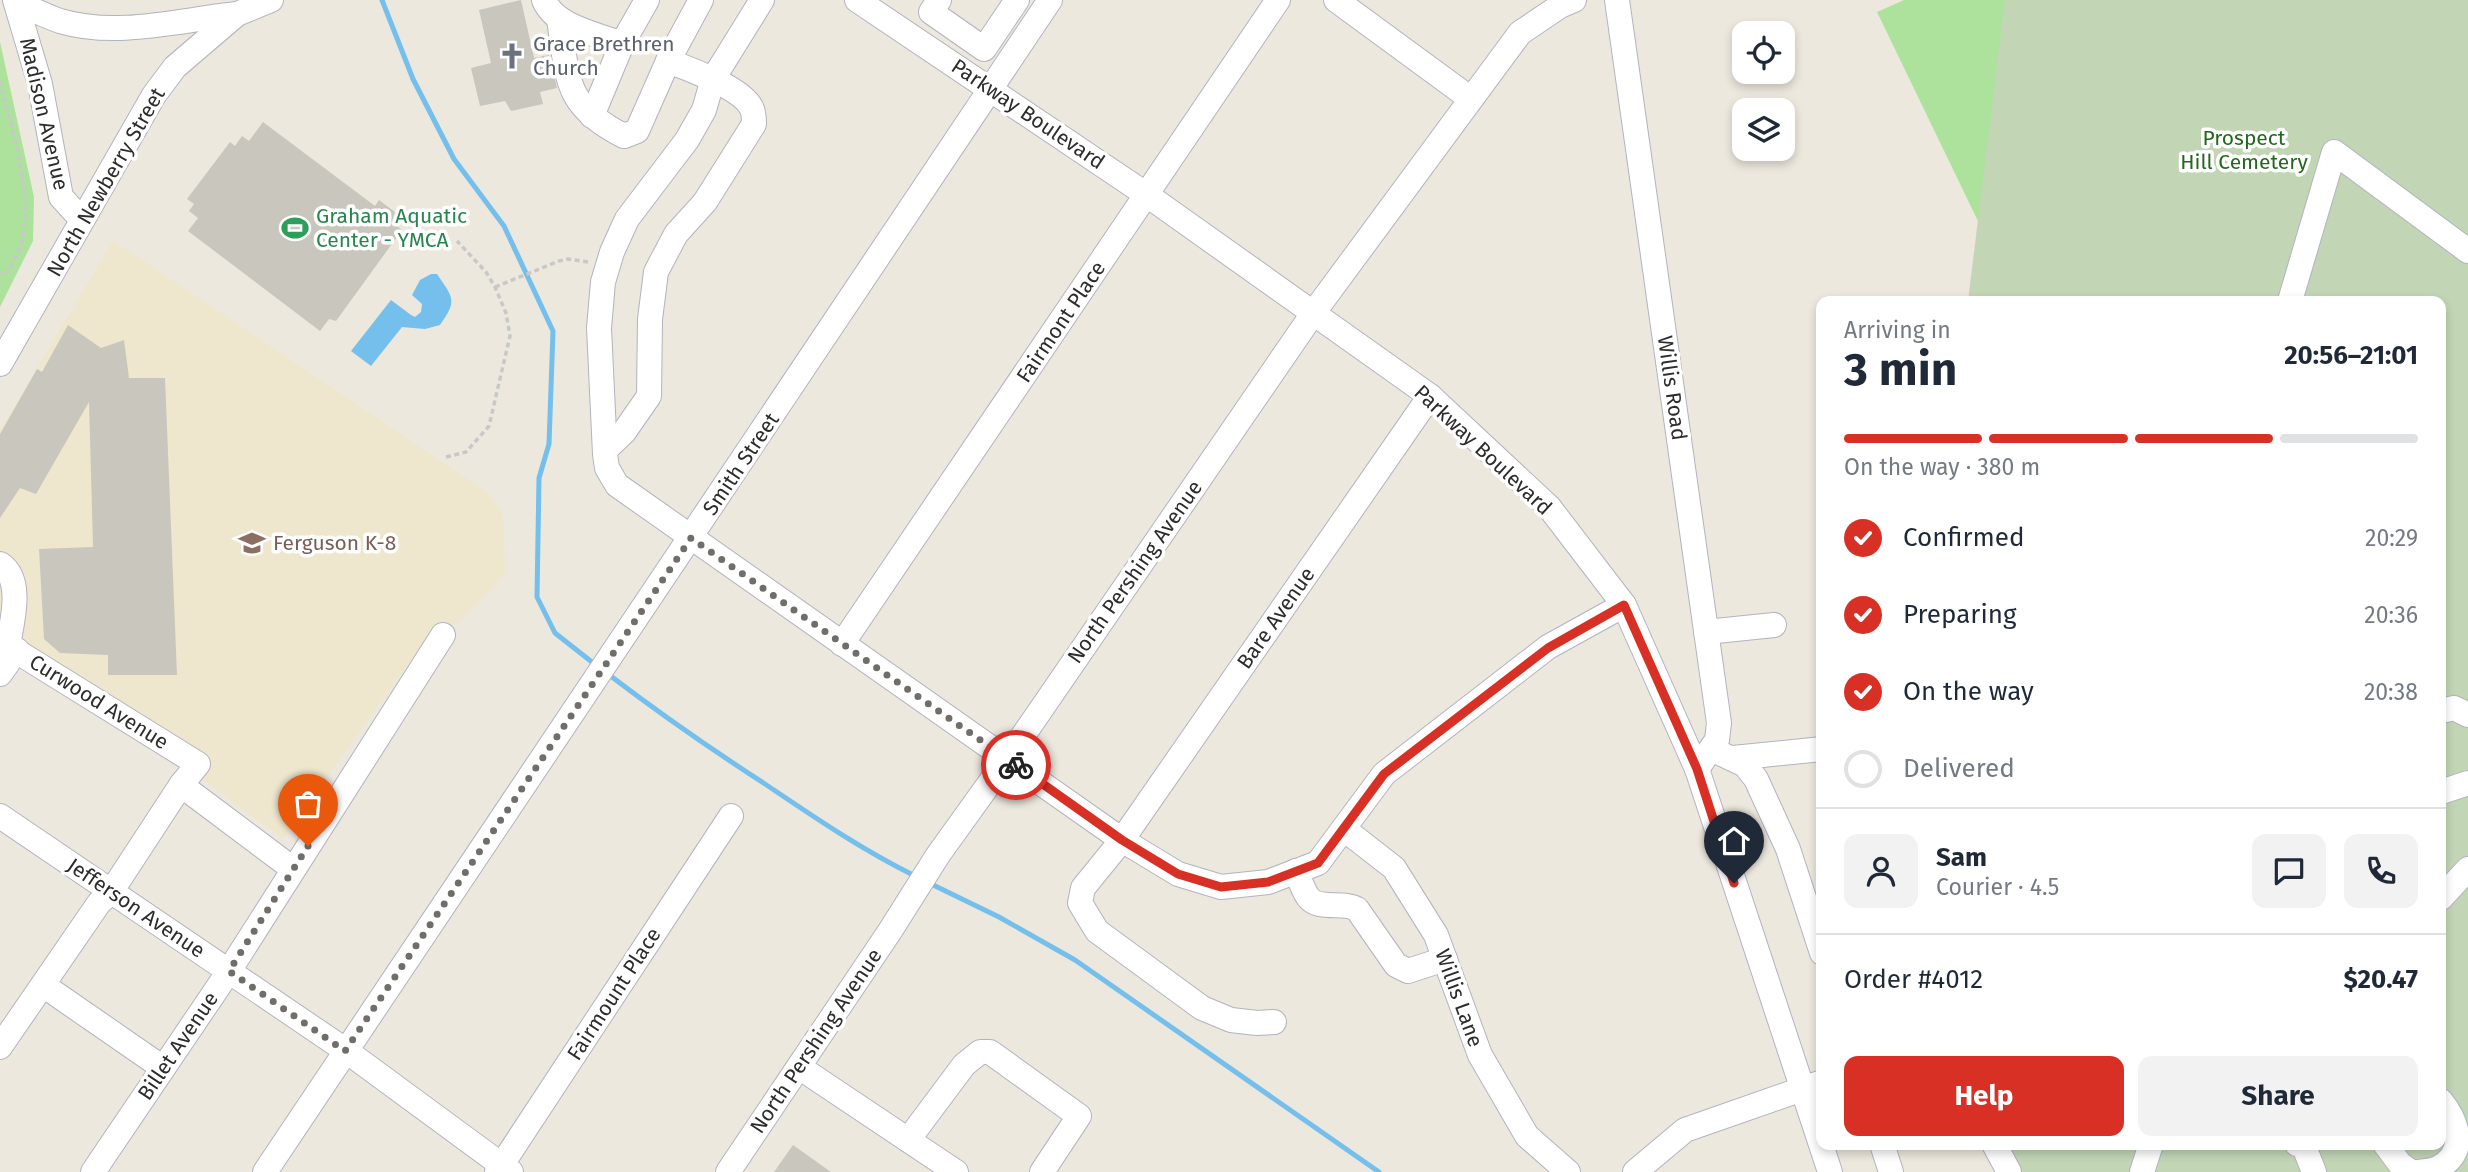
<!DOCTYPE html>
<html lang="en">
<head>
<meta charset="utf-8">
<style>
	:root { --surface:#fff; --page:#f2f2f3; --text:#1f2937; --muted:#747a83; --line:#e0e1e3; --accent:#d93025 }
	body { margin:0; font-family:"Fira Sans",sans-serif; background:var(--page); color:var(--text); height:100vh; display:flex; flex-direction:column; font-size:26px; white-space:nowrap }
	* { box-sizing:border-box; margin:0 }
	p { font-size:23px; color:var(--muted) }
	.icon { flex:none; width:38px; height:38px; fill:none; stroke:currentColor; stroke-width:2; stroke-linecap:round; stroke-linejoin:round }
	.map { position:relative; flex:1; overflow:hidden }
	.side { position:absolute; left:1816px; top:296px; width:630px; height:854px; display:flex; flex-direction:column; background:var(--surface); border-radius:14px; box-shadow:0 4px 10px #0003 }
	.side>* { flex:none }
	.buttons { position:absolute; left:1732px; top:21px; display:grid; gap:14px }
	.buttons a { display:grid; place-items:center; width:63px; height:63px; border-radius:14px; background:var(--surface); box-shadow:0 4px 10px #0003; font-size:35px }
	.pin { position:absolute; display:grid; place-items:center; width:60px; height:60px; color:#fff; margin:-72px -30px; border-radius:50% 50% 50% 0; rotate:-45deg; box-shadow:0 0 7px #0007 }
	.pin .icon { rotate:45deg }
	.courier { position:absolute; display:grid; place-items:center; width:70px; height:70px; margin:-35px; border:5px solid #d93025; border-radius:50%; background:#fff; color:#222; box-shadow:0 2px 9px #0007 }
	.headline em { font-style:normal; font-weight:700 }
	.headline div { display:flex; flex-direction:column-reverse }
	.headline { display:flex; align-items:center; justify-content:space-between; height:119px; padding:0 28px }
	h1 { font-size:46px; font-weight:700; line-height:52px }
	.bar { display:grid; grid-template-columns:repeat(4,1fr); gap:10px 7px; align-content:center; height:84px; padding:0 28px }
	.bar i { height:9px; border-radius:5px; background:var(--line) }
	.bar .on { background:var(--accent) }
	.bar p { grid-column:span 4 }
	.line { display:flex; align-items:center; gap:18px; padding:0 28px; border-top:2px solid var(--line) }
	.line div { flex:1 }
	.round { display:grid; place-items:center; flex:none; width:74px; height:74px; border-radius:14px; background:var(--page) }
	ol { padding:0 28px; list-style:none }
	li { display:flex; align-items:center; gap:21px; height:77px }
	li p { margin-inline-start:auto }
	li .icon { padding:7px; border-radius:50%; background:var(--accent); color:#fff; stroke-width:4 }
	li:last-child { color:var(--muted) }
	li i { width:38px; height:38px; border:4px solid var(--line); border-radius:50% }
	.cta { display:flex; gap:14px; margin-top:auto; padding:14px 28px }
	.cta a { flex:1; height:80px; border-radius:14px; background:var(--accent); color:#fff; font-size:28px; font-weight:700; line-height:80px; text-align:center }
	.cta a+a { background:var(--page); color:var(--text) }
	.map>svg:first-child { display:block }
	.education { fill:#eee7ce }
	.green { fill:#ace29c }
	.cemetery { fill:#c2d6b6 }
	.water { fill:#74bfec }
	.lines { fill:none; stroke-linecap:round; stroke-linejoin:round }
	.stream { stroke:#74bfec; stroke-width:5 }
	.building { fill:#c9c6bd }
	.minor-casing { stroke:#b2b3bf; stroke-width:26 }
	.path { stroke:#c8c8c8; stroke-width:3.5; stroke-dasharray:5 3.5; stroke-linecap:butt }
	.minor { stroke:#fff; stroke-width:24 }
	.done { stroke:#706e6a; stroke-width:7; stroke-dasharray:0 12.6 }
	.route { stroke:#d93025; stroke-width:9 }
	.labels { text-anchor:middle; stroke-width:7; stroke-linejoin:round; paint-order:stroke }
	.worship-label { font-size:21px; fill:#5b616d; stroke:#fff; text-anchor:start }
	.street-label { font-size:21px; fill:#2c2c2c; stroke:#fff }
	.park-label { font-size:21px; fill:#23681c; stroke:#fff }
	.leisure-label { font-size:21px; fill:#27864d; stroke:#fff; text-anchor:start }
	.education-label { font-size:21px; fill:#785e54; stroke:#fff; text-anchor:start }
</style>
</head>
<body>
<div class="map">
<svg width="2468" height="1172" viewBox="0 0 2468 1172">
	<rect width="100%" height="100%" fill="#ede8de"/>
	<!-- education -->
	<polygon class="education" points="113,240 487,492 503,513 506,573 458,624 433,629 283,839 0,631 0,430"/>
	<!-- green -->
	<g class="green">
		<polygon points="1904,0 2291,0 2005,277 1877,12"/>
		<polygon points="0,42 34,197 33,241 0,307"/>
	</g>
	<!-- cemetery -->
	<polygon class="cemetery" points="2005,0 2468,0 2468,1172 1999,1172 1988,1145 2441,1144 2441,301 1968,301"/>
	<!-- water -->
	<path class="water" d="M 431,274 L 437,274 C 453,298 458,300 440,325 L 425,329 L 402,327 L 371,366 L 351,351 L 391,300 L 411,315 L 415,317 L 421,312 L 422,304 L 412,295 L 420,280 Z"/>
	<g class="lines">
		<!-- stream -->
		<g class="stream">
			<polyline points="382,0 413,79 454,159 504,226 553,331 549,444 539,478 537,597 555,633 597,666"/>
			<path d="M 608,674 C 659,713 711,749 765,784 C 814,817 862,850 915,876"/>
			<polyline points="927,882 999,917 1075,960 1379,1172"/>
		</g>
	</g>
	<!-- building -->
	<g class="building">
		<polygon points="521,0 534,58 549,55 557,88 540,92 543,104 511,111 505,101 480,106 471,68 491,63 479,10"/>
		<polygon points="263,122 375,206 379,200 403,218 397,226 402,230 336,321 329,319 320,331 188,231 198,218 189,211 194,204 187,199 230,142 235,146 242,136 249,141"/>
		<polygon points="68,325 101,348 124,340 129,378 165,378 177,675 108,675 108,655 60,653 44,639 39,549 93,547 89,402 36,494 20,488 0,518 0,434 37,369 42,372"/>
		<polygon points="793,1145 831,1172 774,1172"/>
	</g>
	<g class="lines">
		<!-- minor casing -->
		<g class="minor-casing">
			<g id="minor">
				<polyline points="15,0 40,84 61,197 82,220"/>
				<path d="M 544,0 C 555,27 597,34 622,44 L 647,0"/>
				<polyline points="762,0 713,79 704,110 687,140 627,219 612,252 603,282 599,328 605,454 607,468 617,485 1122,840 1178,874 1221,887 1268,882 1318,863 1384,774 1548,647 1624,605"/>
				<polyline points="857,0 1147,195 1430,396 1549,507 1624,605 1697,769 1830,1172"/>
				<polyline points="939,0 931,12 984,49 1017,0"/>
				<polyline points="1336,0 1471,99"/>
				<polyline points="1617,0 1719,723 1717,740 1697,769"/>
				<path d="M 16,2 C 30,8 45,16 60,21 C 117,38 179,20 237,14"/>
				<path d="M 559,19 C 568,79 564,106 624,136 L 637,131 L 668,61"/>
				<polyline points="592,116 622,44"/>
				<polyline points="2290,301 2334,152 2468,251"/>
				<polyline points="0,364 154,95 175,67 237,14 271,0"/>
				<path d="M 605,450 L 624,432 L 649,396 L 650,319 L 656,272 L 676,234 L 705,202 L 754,124 C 754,119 754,112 751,107 C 740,87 689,69 668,61 L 701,0"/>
				<path d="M 0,564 C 24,579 12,622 8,645"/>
				<polyline points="1706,632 1774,625"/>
				<polyline points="0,641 198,764 181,785 111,892 99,903 0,1047"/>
				<polyline points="842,644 1278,0"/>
				<polyline points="0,674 17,650"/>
				<polyline points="2441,711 2454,708 2468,715"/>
				<polyline points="1711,749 1745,765 1756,779 1788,849 1822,953"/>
				<polyline points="1733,758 1822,749"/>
				<polyline points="181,785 293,869"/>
				<polyline points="2441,792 2468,783"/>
				<polyline points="0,816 345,1050 511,1172"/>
				<polyline points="1344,829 1394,868 1436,935 1480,1055 1527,1136 1568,1172"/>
				<path d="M 1296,871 C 1300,880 1303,890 1308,897 C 1318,911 1343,901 1357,909 L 1396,965 L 1408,971 L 1445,959"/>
				<polyline points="2441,898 2468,869"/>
				<polyline points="43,985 163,1068"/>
				<polyline points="1274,1022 1257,1023 1231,1020 1202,1008 1097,931 1080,903 1083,888 1122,840 1430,396"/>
				<polyline points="799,1067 956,1172"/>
				<polyline points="908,1140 964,1065 980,1052 990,1052 1079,1116 1042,1172"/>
				<polyline points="1882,1144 1891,1172"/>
				<polyline points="1994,1144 2009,1172"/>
				<polyline points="2297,1144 2303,1144 2314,1172"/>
				<polyline points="2385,1144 2400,1164 2411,1172"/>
				<polyline points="93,1172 229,971 443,635"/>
				<polyline points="265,1172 1050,0"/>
				<polyline points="497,1172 731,816"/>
				<polyline points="728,1172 890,931 938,855 1007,759 1314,312 1520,33 1560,6 1574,0"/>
				<polyline points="1635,1172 1685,1130 1822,1082"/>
				<polyline points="2142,1172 2151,1144"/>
				<path d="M 2416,1172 C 2423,1171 2432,1171 2438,1168 C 2468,1153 2458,1122 2441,1101"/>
			</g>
		</g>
		<!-- path -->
		<g class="path">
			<path d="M 0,81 C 12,130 31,186 23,237 C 21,249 13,261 8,272 L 0,273"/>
			<polyline points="495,287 559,261 568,259 588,262"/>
			<polyline points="446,457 466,452 489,426 510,336 506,313 495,287 486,272 457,241"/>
		</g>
		<!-- minor -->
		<use href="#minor" class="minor"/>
	</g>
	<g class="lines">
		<!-- done -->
		<polyline class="done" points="308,846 229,971 345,1051 691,538 1016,765"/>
		<!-- route -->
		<polyline class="route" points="1016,765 1122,840 1178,874 1221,887 1268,882 1318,863 1384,774 1548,648 1624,605 1697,769 1734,883"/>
	</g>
	<!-- icons -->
	<defs>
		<g id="church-bare" transform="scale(2.1)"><path d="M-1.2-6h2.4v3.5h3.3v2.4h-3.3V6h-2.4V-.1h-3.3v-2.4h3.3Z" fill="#6b7280" stroke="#fff" stroke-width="2.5" paint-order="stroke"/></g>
		<g id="stadium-bare" transform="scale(2.1)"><path d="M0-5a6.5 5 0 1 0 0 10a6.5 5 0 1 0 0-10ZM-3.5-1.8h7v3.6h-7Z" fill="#2e9e5b" stroke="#fff" stroke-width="2.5" paint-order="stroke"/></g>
		<g id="school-bare" transform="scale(2.1)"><path d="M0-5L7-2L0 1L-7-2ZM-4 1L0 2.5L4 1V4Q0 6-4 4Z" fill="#8d6e63" stroke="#fff" stroke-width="2.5" paint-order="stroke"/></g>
	</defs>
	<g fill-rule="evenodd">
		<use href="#church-bare" x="512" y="56"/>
		<use href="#stadium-bare" x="295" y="228"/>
		<use href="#school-bare" x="252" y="543"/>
	</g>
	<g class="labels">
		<!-- worship labels -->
		<g class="worship-label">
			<text x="533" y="51">Grace Brethren<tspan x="533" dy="24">Church</tspan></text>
		</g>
		<!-- street labels -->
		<g class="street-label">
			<text transform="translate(44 114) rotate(77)" y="7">Madison Avenue</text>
			<text transform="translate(1028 114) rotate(34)" y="7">Parkway Boulevard</text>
			<text transform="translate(106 182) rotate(-60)" y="7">North Newberry Street</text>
			<text transform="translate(1061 322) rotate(-56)" y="7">Fairmont Place</text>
			<text transform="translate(1672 388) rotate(82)" y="7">Willis Road</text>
			<text transform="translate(1483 450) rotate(43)" y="7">Parkway Boulevard</text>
			<text transform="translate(741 464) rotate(-56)" y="7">Smith Street</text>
			<text transform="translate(1135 572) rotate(-55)" y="7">North Pershing Avenue</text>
			<text transform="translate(1276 618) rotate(-55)" y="7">Bare Avenue</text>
			<text transform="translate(99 702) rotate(32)" y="7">Curwood Avenue</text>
			<text transform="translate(136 908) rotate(34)" y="7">Jefferson Avenue</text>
			<text transform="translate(614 994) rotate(-57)" y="7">Fairmount Place</text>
			<text transform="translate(1459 998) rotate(70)" y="7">Willis Lane</text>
			<text transform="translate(816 1041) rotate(-56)" y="7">North Pershing Avenue</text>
			<text transform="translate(178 1046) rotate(-56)" y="7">Billet Avenue</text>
		</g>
		<!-- park labels -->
		<g class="park-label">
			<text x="2244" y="145">Prospect<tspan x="2244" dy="24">Hill Cemetery</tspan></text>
		</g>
		<!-- leisure labels -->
		<g class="leisure-label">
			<text x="316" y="223">Graham Aquatic<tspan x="316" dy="24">Center - YMCA</tspan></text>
		</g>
		<!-- education labels -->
		<g class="education-label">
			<text x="273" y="550">Ferguson K-8</text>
		</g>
	</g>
</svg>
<div class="buttons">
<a><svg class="icon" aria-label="locate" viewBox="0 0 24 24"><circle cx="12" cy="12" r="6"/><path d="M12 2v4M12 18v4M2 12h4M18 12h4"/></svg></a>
<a><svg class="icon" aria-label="layers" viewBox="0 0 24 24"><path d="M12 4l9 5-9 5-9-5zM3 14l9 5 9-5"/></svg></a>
</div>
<div class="pin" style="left:308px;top:846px;background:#ea580c"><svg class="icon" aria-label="bag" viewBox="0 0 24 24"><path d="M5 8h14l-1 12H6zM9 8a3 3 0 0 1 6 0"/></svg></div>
<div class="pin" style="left:1734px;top:883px;background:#1f2937"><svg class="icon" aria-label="home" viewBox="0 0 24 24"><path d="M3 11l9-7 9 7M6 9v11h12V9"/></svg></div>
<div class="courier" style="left:1016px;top:765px"><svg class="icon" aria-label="bike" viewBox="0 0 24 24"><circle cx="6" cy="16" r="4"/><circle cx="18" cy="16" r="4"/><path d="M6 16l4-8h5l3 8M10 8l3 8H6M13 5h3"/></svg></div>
<section class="side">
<div class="headline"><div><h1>3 min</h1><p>Arriving in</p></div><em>20:56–21:01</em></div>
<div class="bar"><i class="on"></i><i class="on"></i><i class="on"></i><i></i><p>On the way · 380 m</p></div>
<ol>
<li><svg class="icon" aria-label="check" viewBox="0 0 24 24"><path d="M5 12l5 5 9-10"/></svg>Confirmed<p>20:29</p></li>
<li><svg class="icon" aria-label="check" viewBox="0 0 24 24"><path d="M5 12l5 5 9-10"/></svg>Preparing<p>20:36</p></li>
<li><svg class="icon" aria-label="check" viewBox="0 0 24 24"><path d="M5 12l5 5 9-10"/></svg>On the way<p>20:38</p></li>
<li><i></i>Delivered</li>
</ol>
<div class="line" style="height:126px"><a class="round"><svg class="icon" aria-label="person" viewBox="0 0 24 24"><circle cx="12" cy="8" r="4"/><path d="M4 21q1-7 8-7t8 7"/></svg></a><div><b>Sam</b><p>Courier · 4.5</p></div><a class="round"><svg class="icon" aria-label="chat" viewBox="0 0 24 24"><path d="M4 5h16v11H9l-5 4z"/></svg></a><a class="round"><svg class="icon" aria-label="phone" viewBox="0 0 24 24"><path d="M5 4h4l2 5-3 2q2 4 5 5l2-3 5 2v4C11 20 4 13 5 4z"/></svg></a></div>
<div class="line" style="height:91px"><div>Order #4012</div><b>$20.47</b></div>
<div class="cta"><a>Help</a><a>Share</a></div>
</section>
</div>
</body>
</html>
